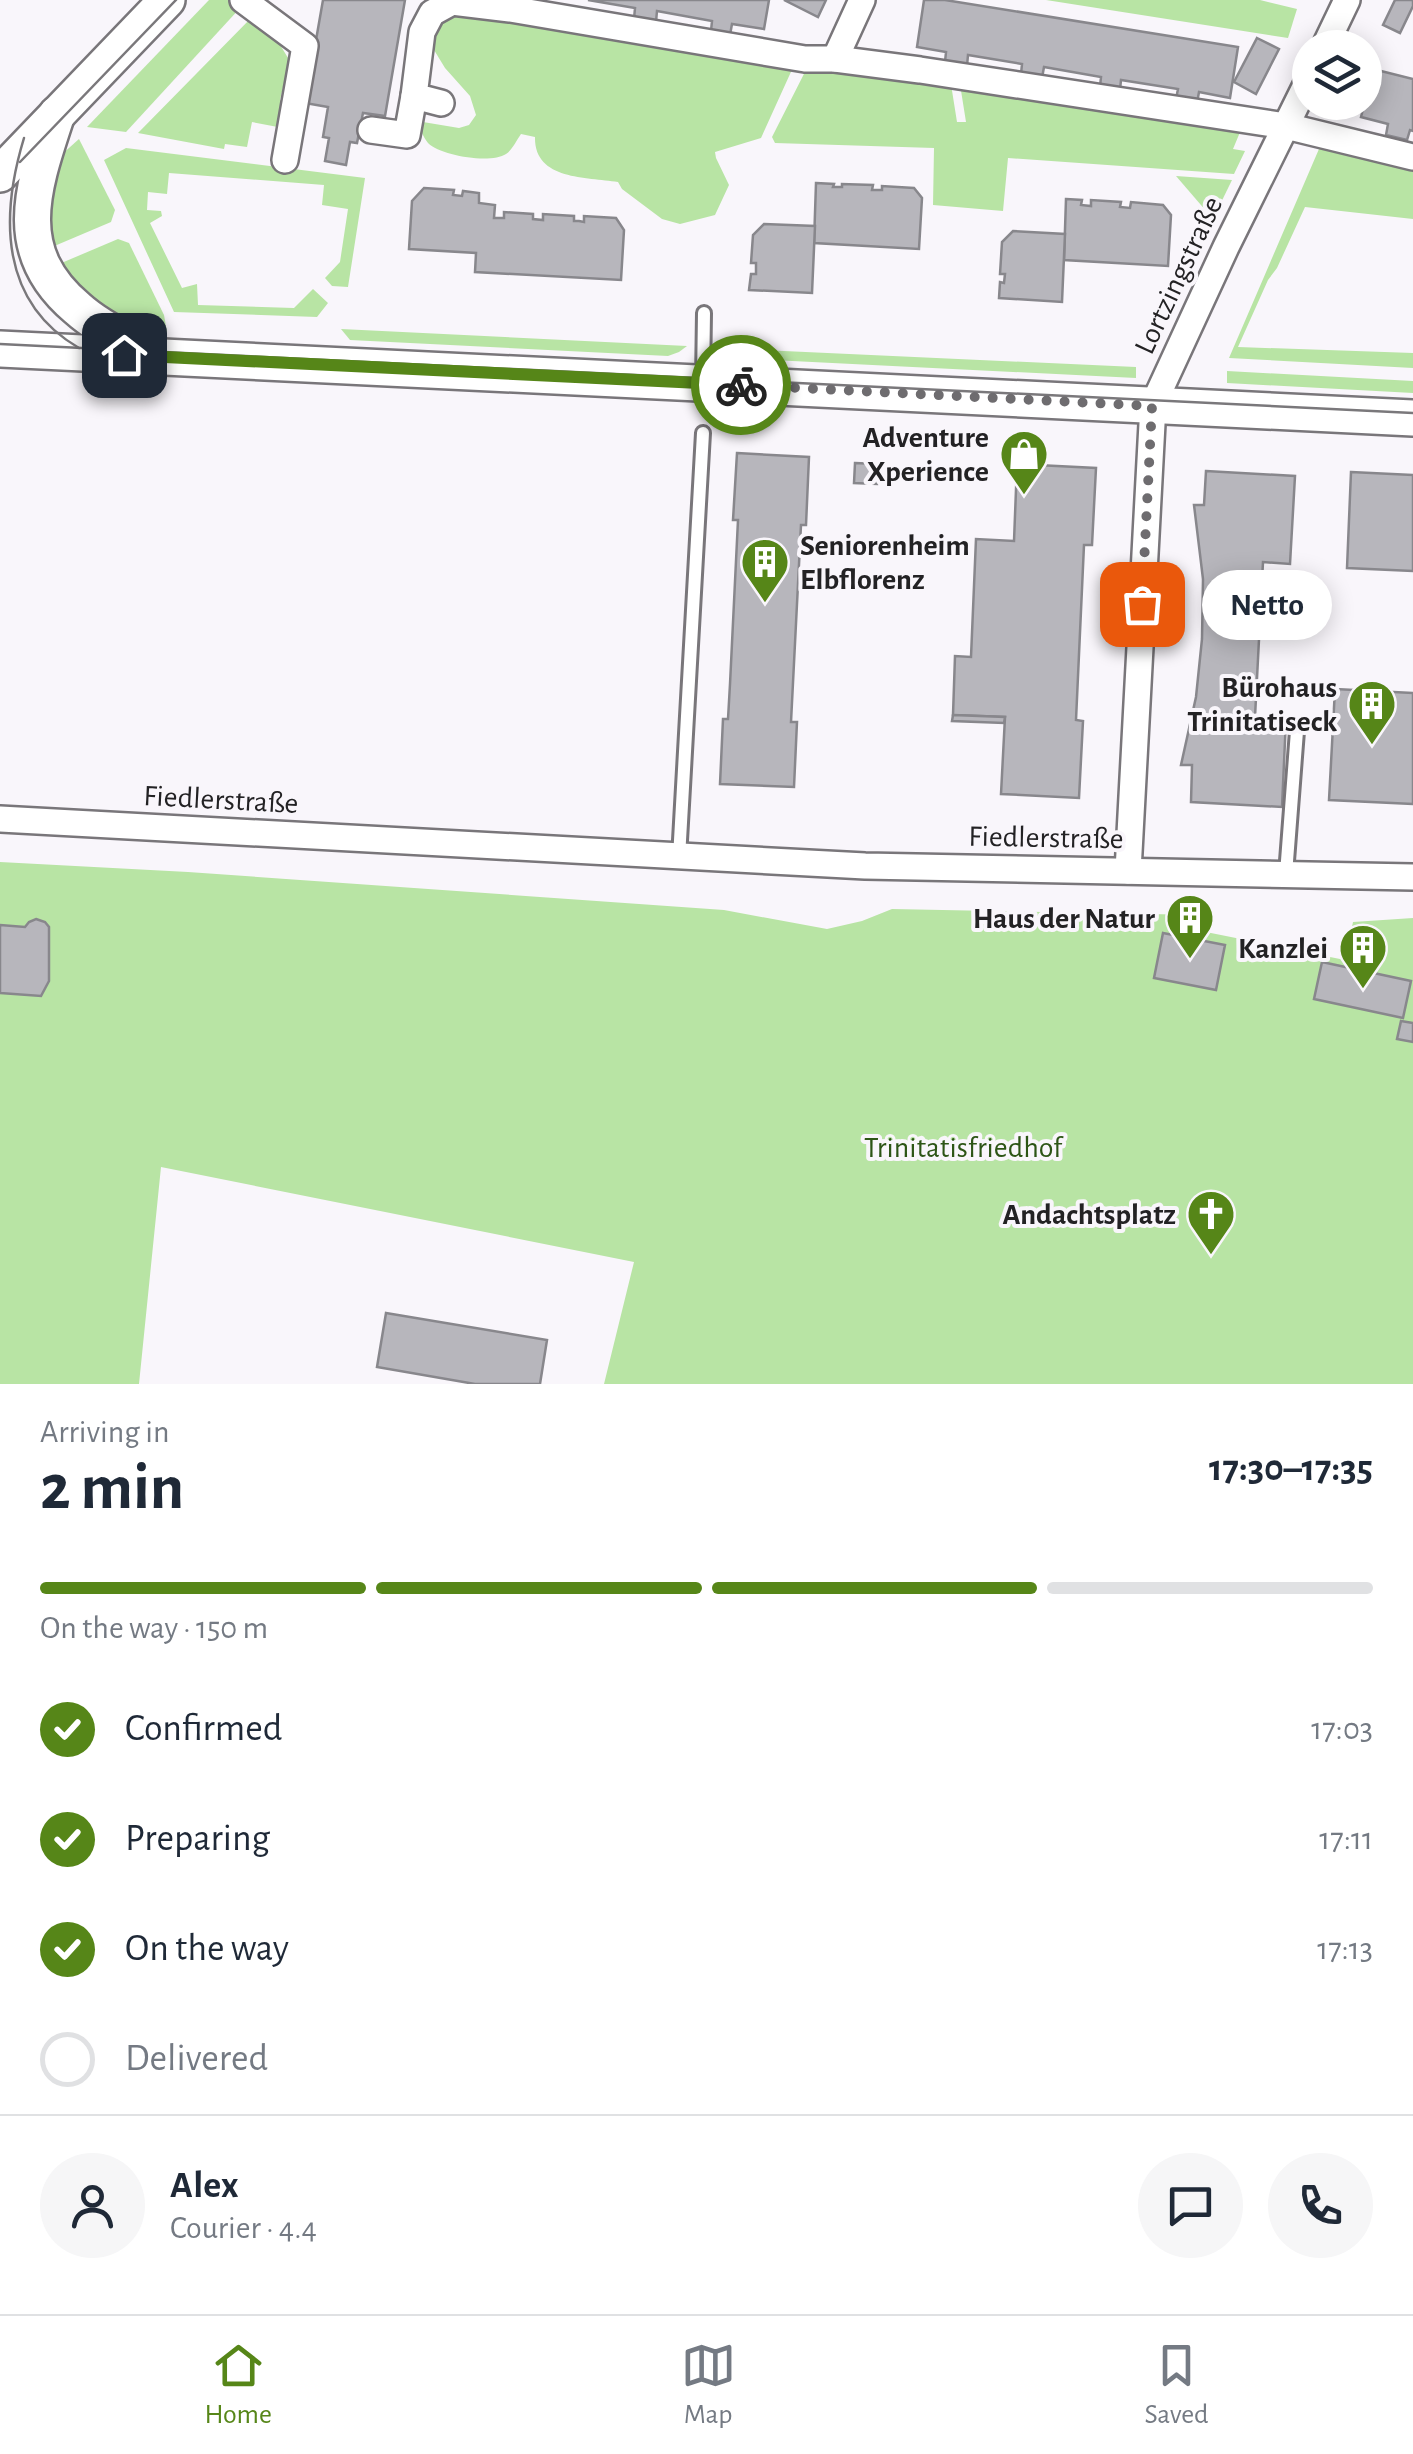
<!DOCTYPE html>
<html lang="en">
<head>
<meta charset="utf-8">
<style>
	:root { --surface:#fff; --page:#f6f6f7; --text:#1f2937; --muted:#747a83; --line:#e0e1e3; --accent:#568618 }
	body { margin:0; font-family:"Alegreya Sans",sans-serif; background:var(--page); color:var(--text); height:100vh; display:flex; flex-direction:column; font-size:38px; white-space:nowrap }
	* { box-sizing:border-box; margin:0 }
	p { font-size:32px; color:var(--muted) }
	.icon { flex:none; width:55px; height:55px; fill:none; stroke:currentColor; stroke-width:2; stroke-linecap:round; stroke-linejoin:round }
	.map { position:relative; height:1384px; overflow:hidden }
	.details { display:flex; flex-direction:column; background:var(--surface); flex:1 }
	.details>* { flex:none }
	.controls { position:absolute; left:1292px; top:30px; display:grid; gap:20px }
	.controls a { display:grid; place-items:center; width:90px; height:90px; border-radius:50%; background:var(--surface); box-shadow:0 5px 25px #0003; font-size:50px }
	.pin { position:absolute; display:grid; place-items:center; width:85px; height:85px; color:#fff; margin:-42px; border-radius:20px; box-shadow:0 5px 15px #0006 }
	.courier { position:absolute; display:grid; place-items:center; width:100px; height:100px; margin:-50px; border:8px solid #568618; border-radius:50%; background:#fff; color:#222; box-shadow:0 2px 12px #0007 }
	.bubble { position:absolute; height:70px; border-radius:35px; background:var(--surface); box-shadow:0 5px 25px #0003; font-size:32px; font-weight:700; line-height:70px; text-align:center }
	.head em { font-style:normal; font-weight:700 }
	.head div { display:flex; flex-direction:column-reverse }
	.head { display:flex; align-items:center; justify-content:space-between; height:170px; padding:0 40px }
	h1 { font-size:65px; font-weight:700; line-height:75px }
	.bar { display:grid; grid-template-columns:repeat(4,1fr); gap:15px 10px; align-content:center; height:120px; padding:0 40px }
	.bar i { height:12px; border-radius:8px; background:var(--line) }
	.bar .on { background:var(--accent) }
	.bar p { grid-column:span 4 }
	.line { display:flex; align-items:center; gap:25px; padding:0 40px; border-top:2px solid var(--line) }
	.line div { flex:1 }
	.round { display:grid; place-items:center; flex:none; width:105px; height:105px; border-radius:52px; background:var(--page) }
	ol { padding:0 40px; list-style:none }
	li { display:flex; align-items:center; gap:30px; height:110px }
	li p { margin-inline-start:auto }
	li .icon { padding:10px; border-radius:50%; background:var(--accent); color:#fff; stroke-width:4 }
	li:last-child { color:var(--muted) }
	li i { width:55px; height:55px; border:5px solid var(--line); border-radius:50% }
	.tabs { display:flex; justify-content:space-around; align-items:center; height:140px; border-top:2px solid var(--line); background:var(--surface); font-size:28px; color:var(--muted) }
	.tabs a { display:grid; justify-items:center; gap:5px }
	.tabs .on { color:var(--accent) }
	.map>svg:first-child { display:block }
	.green { fill:#b8e4a4 }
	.building { fill:#b7b6bc; stroke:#88878c; stroke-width:2.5 }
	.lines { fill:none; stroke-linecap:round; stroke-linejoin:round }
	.lane-casing { stroke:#79767a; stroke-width:18 }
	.street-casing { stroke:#79767a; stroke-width:30 }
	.secondary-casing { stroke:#79767a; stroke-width:40 }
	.lane { stroke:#fff; stroke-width:12 }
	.street { stroke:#fff; stroke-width:25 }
	.secondary { stroke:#fff; stroke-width:35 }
	.tram { stroke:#7a787b; stroke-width:2.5 }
	.done { stroke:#6e6c6f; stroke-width:10; stroke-dasharray:0 18 }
	.route { stroke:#568618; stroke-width:12 }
	.labels { text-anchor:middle; stroke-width:8; stroke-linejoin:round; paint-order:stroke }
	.street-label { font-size:30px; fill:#232224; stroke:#f9f6fb }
	.poi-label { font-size:30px; font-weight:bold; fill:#232224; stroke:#f9f6fb; text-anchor:end }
	.park-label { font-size:30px; fill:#2d5516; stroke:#f9f6fb }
</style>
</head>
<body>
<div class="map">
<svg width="1413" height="1384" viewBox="0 0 1413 1384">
	<rect width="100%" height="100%" fill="#f9f6fb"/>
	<!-- green -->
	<g class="green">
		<polygon points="209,0 234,0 241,7 126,132 87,127"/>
		<polygon points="1046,0 1260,0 1297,9 1288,38"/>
		<path d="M 449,10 L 795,63 L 761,138 L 715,152 L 716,158 L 729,185 L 715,215 L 680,224 L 662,219 L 622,189 L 618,182 C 586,177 534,180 535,137 L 521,134 C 516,141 513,149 506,154 C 491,164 441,156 428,143 C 423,137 420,128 417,121 L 459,128 L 469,125 L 476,115 L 470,96 L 445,68 L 431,45 L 434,24 Z"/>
		<polygon points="254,15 274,35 293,66 290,88 283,87 280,100 288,103 283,128 252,122 247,147 225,144 224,149 138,133"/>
		<polygon points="809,64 950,78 957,122 966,122 959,78 1243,125 1233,149 1245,151 1234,174 1008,158 1003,211 933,205 934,148 775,143 772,137"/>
		<polygon points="79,139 115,210 111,222 45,250 42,232 60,156"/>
		<polygon points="1322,142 1413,163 1413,219 1305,207 1277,268 1268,280 1238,347 1413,353 1413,368 1229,358"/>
		<polygon points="126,148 365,178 348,287 332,286 325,278 340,262 348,209 322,205 324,185 169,173 167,194 148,192 147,210 161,211 162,216 150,223 182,288 197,284 198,305 294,308 313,289 328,303 317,317 174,312 104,160"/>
		<polygon points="1176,176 1232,180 1213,219"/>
		<polygon points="118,239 129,243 164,315 167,332 145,331 124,325 52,267"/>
		<polygon points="341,329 687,346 679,352 668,356 350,340"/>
		<polygon points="718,348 1136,367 1136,378 731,358"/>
		<polygon points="1227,371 1413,381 1413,393 1227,383"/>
		<polygon points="0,862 188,872 724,910 827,929 862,921 892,909 1202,915 1201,931 1345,960 1353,922 1413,918 1413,1384 604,1384 634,1262 161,1167 139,1384 0,1384"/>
	</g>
	<!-- building -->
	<g class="building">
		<polygon points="323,0 405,0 385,116 363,113 357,143 350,142 346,165 325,161 329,138 323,137 328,107 305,103"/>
		<polygon points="588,0 769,0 764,29 732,24 730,35 711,31 712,21 657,11 656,22 634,19 635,8"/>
		<polygon points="784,0 826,0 818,17"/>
		<polygon points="924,0 945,0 1238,47 1230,98 1199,92 1197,103 1176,99 1178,89 1121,80 1120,90 1100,87 1101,77 1044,67 1042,78 1021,74 1022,64 968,55 967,66 945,62 946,52 917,47"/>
		<polygon points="1395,0 1413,0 1413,6 1400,33 1383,25"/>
		<polygon points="1257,38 1279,49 1256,94 1234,82"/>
		<polygon points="1373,69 1413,79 1413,131 1410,130 1407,140 1386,135 1388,124 1361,117"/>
		<polygon points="816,183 834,184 833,187 842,187 842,184 873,185 872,190 882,190 882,186 914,188 922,198 919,249 814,243"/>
		<polygon points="424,188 454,190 453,195 462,196 463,191 479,193 479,203 495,205 494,218 504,218 504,212 533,214 533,219 543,220 543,214 574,216 574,221 579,221 584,222 584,216 616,218 624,230 621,280 475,272 476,253 409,249 412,201"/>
		<polygon points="1066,199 1082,200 1081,205 1091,206 1091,200 1121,202 1120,207 1130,208 1131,202 1163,205 1171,215 1168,266 1064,260"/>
		<polygon points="764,224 815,226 812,293 749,290 751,274 756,274 756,263 751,263 753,235"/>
		<polygon points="1013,231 1065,234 1062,302 999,298 1000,282 1004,283 1005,274 1000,274 1002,242"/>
		<polygon points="737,453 809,457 806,525 801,525 791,722 797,722 794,787 720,784 723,719 728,719 730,684 738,520 733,520"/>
		<polygon points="855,463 877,464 877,484 854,483"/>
		<polygon points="1017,464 1096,468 1092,545 1084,545 1076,720 1083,721 1079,798 1001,794 1005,717 953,715 955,656 971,657 976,539 1014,541"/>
		<polygon points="1206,471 1295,476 1290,564 1263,562 1255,717 1286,719 1282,807 1191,802 1192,765 1181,765 1196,697 1202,639 1203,579 1194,505 1204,505"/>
		<polygon points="1351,472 1413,475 1413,571 1347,568"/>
		<polygon points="1335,689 1413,693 1413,804 1329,800"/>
		<polygon points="953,715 1005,717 1004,723 952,721"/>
		<polygon points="36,919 45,922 49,927 49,981 41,996 0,993 0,925 25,927 29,922"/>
		<polygon points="1163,933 1225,945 1216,990 1154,978"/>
		<polygon points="1322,962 1411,981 1403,1018 1314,999"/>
		<polygon points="1401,1021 1413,1023 1413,1042 1397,1039"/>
		<polygon points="386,1313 547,1340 540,1384 475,1384 377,1367"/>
	</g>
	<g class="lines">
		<!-- lane casing -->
		<g class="lane-casing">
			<g id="lane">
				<polyline points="703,381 704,313"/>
				<polyline points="679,858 703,433"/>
				<polyline points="1286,874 1297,731"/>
			</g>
		</g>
		<!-- street casing -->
		<g class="street-casing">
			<g id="street">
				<polyline points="243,0 305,46 285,160"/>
				<polyline points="1324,48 1347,0"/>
				<polyline points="835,59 862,0"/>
				<polyline points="441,103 414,96 422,32 432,13 452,2 510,9 805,59 835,59 920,70 1286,126 1413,157"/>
				<polyline points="371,130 407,135 414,96"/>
				<polyline points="0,819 865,866 1413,877"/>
				<polyline points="1128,871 1153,405 1226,247 1310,77"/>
			</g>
		</g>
		<!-- secondary casing -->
		<g class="secondary-casing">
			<g id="secondary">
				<path d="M 57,114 C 33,187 9,251 77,308 C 98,327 125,339 150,354"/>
				<polyline points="0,174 167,0"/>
				<polyline points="0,349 1413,418"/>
			</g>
		</g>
		<!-- lane -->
		<use href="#lane" class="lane"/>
		<!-- street -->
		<use href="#street" class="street"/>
		<!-- secondary -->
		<use href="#secondary" class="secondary"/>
		<!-- tram -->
		<g class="tram">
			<path d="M 24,138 C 0,217 0,302 79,348"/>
			<polyline points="20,162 176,0"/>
			<polyline points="0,344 1413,413"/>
		</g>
	</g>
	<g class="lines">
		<!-- done -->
		<polyline class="done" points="741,385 1152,406 1142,604"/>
		<!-- route -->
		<polyline class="route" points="124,355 741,385"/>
	</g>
	<!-- icons -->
	<defs>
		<g id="shop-pin" transform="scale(2.5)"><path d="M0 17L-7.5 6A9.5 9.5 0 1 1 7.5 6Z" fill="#568618" stroke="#f9f6fb"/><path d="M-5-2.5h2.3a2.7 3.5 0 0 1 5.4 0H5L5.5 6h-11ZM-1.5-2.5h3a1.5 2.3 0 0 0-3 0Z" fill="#fff"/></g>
		<g id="building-pin" transform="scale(2.5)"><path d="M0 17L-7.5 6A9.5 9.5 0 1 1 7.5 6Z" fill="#568618" stroke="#f9f6fb"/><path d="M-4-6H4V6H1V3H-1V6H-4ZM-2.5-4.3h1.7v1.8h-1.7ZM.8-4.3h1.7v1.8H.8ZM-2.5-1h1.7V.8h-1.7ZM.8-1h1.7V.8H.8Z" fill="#fff"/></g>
		<g id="church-pin" transform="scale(2.5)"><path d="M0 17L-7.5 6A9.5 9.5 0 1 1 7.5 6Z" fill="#568618" stroke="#f9f6fb"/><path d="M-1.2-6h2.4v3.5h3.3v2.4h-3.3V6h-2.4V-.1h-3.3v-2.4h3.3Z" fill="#fff"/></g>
	</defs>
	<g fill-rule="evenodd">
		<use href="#shop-pin" x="1024" y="454"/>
		<use href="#building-pin" x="765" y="562"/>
		<use href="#building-pin" x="1372" y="704"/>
		<use href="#building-pin" x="1190" y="918"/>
		<use href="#building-pin" x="1363" y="948"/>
		<use href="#church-pin" x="1211" y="1214"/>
	</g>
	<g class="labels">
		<!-- street labels -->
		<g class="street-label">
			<text transform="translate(1178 275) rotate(-65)" y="10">Lortzingstraße</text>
			<text transform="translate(221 799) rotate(3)" y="10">Fiedlerstraße</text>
			<text transform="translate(1046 837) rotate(1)" y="10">Fiedlerstraße</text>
		</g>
		<!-- poi labels -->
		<g class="poi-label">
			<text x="989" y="447">Adventure<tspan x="989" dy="34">Xperience</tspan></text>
			<text x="800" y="555" text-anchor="start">Seniorenheim<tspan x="800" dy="34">Elbflorenz</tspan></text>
			<text x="1337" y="697">Bürohaus<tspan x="1337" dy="34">Trinitatiseck</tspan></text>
			<text x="1155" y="928">Haus der Natur</text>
			<text x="1328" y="958">Kanzlei</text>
			<text x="1176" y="1224">Andachtsplatz</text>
		</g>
		<!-- park labels -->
		<g class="park-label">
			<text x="963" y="1157">Trinitatisfriedhof</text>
		</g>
	</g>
</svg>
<div class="controls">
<a><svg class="icon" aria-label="layers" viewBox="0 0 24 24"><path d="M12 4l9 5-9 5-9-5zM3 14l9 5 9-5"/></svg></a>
</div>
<div class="pin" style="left:1142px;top:604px;background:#ea580c"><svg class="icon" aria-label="bag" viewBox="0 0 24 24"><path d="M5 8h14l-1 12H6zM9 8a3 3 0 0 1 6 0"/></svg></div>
<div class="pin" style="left:124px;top:355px;background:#1f2937"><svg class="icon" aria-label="home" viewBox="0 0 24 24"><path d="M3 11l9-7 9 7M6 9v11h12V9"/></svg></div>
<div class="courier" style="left:741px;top:385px"><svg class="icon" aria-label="bike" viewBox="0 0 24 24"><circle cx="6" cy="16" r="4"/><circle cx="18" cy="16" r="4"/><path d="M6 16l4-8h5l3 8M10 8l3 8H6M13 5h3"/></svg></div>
<div class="bubble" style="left:1202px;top:570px;width:130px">Netto</div>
</div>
<section class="details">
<div class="head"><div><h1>2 min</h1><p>Arriving in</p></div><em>17:30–17:35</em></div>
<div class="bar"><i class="on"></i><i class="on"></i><i class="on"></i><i></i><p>On the way · 150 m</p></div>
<ol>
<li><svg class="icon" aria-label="check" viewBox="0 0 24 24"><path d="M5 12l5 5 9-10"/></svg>Confirmed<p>17:03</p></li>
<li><svg class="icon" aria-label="check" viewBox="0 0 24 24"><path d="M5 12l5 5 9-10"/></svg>Preparing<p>17:11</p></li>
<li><svg class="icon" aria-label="check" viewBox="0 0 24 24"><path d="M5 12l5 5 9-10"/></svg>On the way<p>17:13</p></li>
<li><i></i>Delivered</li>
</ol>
<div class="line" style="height:180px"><a class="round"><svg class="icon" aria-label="person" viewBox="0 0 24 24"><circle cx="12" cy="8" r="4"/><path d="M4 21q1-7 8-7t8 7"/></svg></a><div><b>Alex</b><p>Courier · 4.4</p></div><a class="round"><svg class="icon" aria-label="chat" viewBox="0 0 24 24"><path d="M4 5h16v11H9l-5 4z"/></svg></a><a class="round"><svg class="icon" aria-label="phone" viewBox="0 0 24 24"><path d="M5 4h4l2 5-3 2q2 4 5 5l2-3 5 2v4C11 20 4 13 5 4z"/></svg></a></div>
</section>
<nav class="tabs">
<a class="on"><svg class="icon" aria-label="home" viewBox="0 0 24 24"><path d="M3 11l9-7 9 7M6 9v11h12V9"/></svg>Home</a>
<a><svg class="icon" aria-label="map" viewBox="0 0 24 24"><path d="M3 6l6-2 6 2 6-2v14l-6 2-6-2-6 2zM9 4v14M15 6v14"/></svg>Map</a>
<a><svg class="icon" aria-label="saved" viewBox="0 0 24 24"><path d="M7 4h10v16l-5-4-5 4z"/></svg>Saved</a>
</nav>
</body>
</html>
